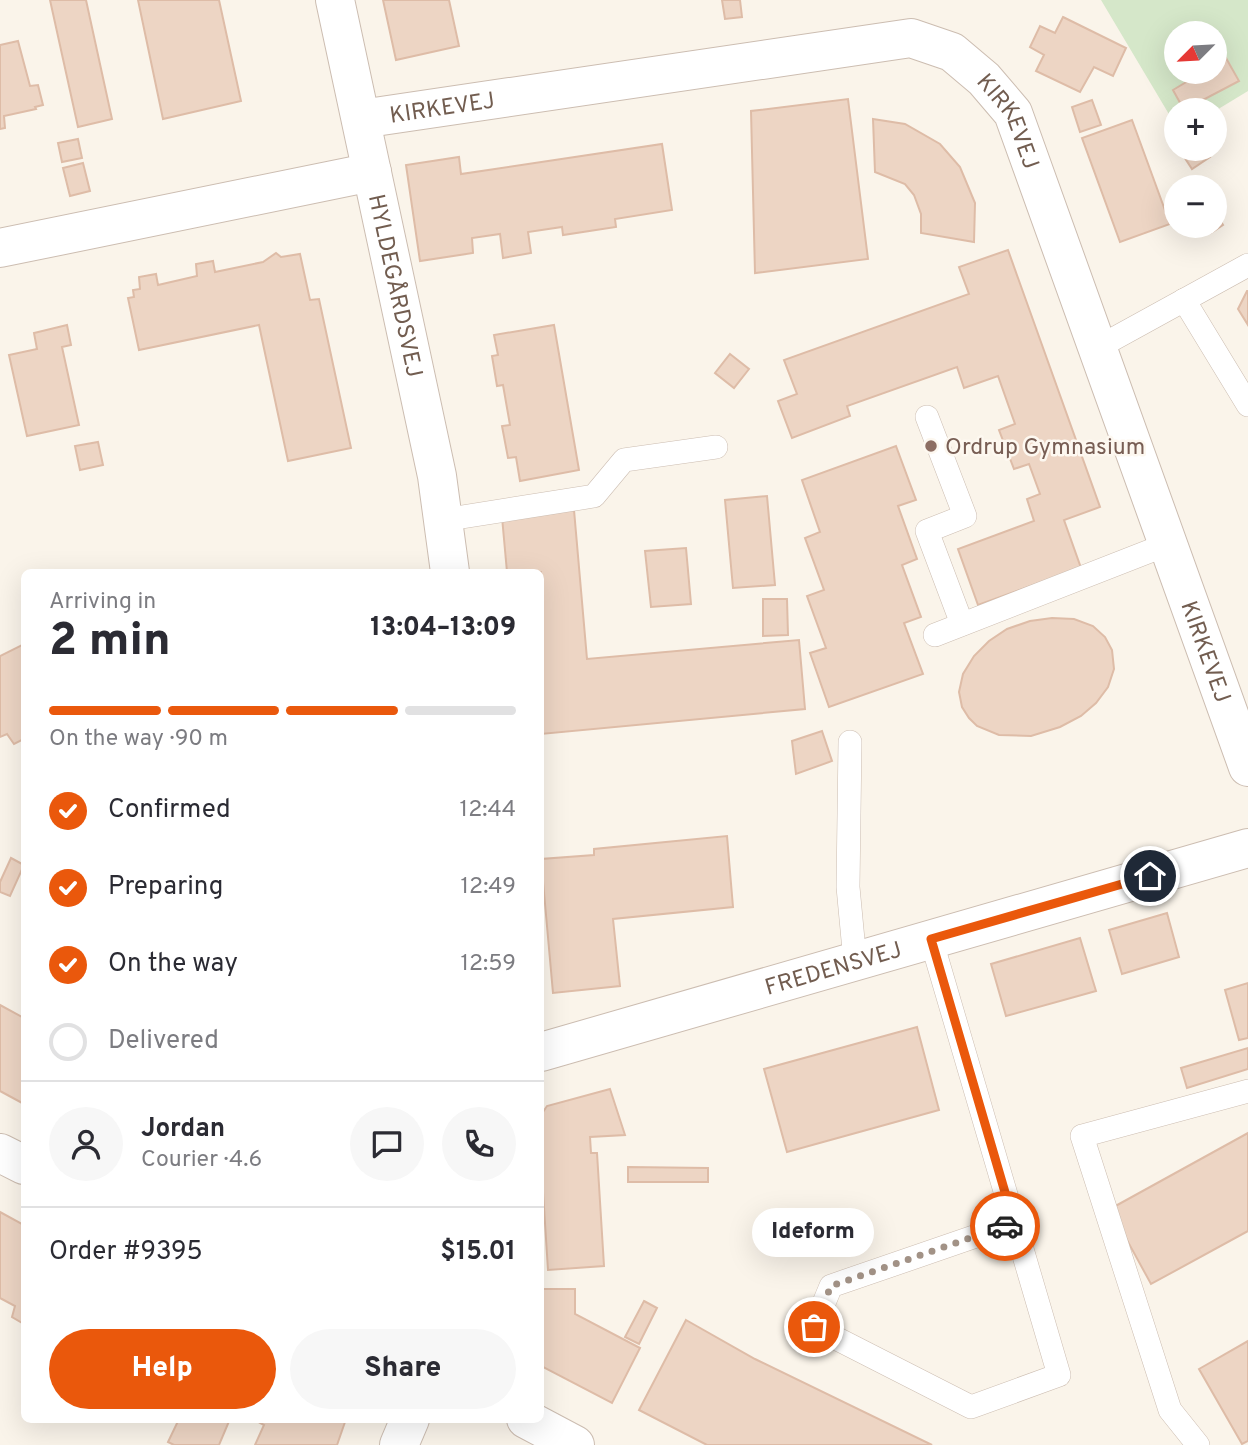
<!DOCTYPE html>
<html lang="en">
<head>
<meta charset="utf-8">
<style>
	:root { --surface:#fff; --page:#f7f7f7; --text:#2b2b33; --muted:#7c7c81; --line:#e1e1e2; --accent:#ea580c }
	body { margin:0; font-family:Overpass,sans-serif; background:var(--page); color:var(--text); height:100vh; display:flex; flex-direction:column; font-size:26px; white-space:nowrap }
	* { box-sizing:border-box; margin:0 }
	p { font-size:23px; color:var(--muted) }
	.icon { flex:none; width:38px; height:38px; fill:none; stroke:currentColor; stroke-width:2; stroke-linecap:round; stroke-linejoin:round }
	.map { position:relative; flex:1; overflow:hidden }
	.drawer { position:absolute; left:21px; top:569px; width:523px; height:854px; display:flex; flex-direction:column; background:var(--surface); border-radius:10px; box-shadow:0 7px 28px #0002 }
	.drawer>* { flex:none }
	.needle { width:46px; rotate:246deg }
	.fabs { position:absolute; left:1164px; top:21px; display:grid; gap:14px }
	.fabs a { display:grid; place-items:center; width:63px; height:63px; border-radius:50%; background:var(--surface); box-shadow:0 7px 28px #0002; font-size:35px }
	.pin { position:absolute; display:grid; place-items:center; width:60px; height:60px; color:#fff; margin:-30px; border:4px solid #fff; border-radius:50%; box-shadow:0 2px 7px #0007 }
	.courier { position:absolute; display:grid; place-items:center; width:70px; height:70px; margin:-35px; border:5px solid #ea580c; border-radius:50%; background:#fff; color:#222; box-shadow:0 2px 9px #0007 }
	.bubble { position:absolute; height:49px; border-radius:24px; background:var(--surface); box-shadow:0 7px 28px #0002; font-size:23px; font-weight:800; line-height:49px; text-align:center }
	.overview em { font-style:normal; font-weight:800 }
	.overview div { display:flex; flex-direction:column-reverse }
	.overview { display:flex; align-items:center; justify-content:space-between; height:119px; padding:0 28px }
	h1 { font-size:46px; font-weight:800; line-height:52px }
	.bar { display:grid; grid-template-columns:repeat(4,1fr); gap:10px 7px; align-content:center; height:84px; padding:0 28px }
	.bar i { height:9px; border-radius:5px; background:var(--line) }
	.bar .active { background:var(--accent) }
	.bar p { grid-column:span 4 }
	.line { display:flex; align-items:center; gap:18px; padding:0 28px; border-top:2px solid var(--line) }
	.line div { flex:1 }
	.round { display:grid; place-items:center; flex:none; width:74px; height:74px; border-radius:37px; background:var(--page) }
	ol { padding:0 28px; list-style:none }
	li { display:flex; align-items:center; gap:21px; height:77px }
	li p { margin-inline-start:auto }
	li .icon { padding:7px; border-radius:50%; background:var(--accent); color:#fff; stroke-width:4 }
	li:last-child { color:var(--muted) }
	li i { width:38px; height:38px; border:4px solid var(--line); border-radius:50% }
	.action { display:flex; gap:14px; margin-top:auto; padding:14px 28px }
	.action a { flex:1; height:80px; border-radius:42px; background:var(--accent); color:#fff; font-size:28px; font-weight:800; line-height:80px; text-align:center }
	.action a+a { background:var(--page); color:var(--text) }
	.map>svg:first-child { display:block }
	.green { fill:#d5e7c9; fill-rule:evenodd }
	.building { fill:#edd5c4; stroke:#debca7; stroke-width:2 }
	.lines { fill:none; stroke-linecap:round; stroke-linejoin:round }
	.service-casing { stroke:#ccbdb1; stroke-width:24 }
	.minor-casing { stroke:#ccbdb1; stroke-width:40 }
	.tertiary-casing { stroke:#ccbdb1; stroke-width:40 }
	.service { stroke:#fff; stroke-width:23 }
	.minor { stroke:#fff; stroke-width:38 }
	.tertiary { stroke:#fff; stroke-width:38 }
	.done { stroke:#a29286; stroke-width:7; stroke-dasharray:0 12.6 }
	.route { stroke:#ea580c; stroke-width:9 }
	.education-dot { fill:#8d6e63; stroke:#fdf8f0; stroke-width:2.5 }
	.labels { text-anchor:middle; stroke-width:5; stroke-linejoin:round; paint-order:stroke }
	.street-label { font-size:23px; fill:#725d50; stroke:#fdf8f0 }
	.education-label { font-size:23px; fill:#785e54; stroke:#fdf8f0; text-anchor:start }
</style>
</head>
<body>
<div class="map">
<svg width="1248" height="1445" viewBox="0 0 1248 1445">
	<rect width="100%" height="100%" fill="#faf4ea"/>
	<!-- green -->
	<path class="green" d="M 1101,0 L 1248,0 L 1248,91 L 1215,111 L 1176,110 L 1176,126 ZM 1176,33 L 1214,33 L 1214,72 L 1176,72 Z"/>
	<!-- building -->
	<g class="building">
		<polygon points="50,0 86,0 112,119 78,127"/>
		<polygon points="138,0 219,0 241,101 163,119"/>
		<polygon points="383,0 449,0 459,46 396,60"/>
		<polygon points="722,0 740,0 742,17 725,19"/>
		<polygon points="1063,17 1126,48 1113,76 1094,67 1080,92 1036,71 1044,55 1030,47 1040,26 1055,33"/>
		<polygon points="18,41 30,86 38,85 43,105 35,107 36,109 4,116 5,128 0,129 0,45"/>
		<polygon points="1226,58 1239,81 1184,110 1173,90 1203,72 1214,72 1214,65"/>
		<polygon points="848,99 868,259 755,273 751,111"/>
		<polygon points="1092,100 1101,125 1080,132 1072,107"/>
		<polygon points="873,119 905,124 940,144 960,167 975,203 974,242 921,233 921,214 914,195 905,184 875,172"/>
		<polygon points="1132,120 1170,224 1120,242 1082,138"/>
		<polygon points="78,139 82,158 62,162 58,143"/>
		<polygon points="662,144 672,210 615,219 616,227 563,235 562,227 528,232 531,253 503,258 500,234 472,238 473,253 420,261 406,165 459,157 461,174"/>
		<polygon points="1179,149 1204,149 1210,157 1192,169"/>
		<polygon points="83,163 90,191 70,196 63,168"/>
		<polygon points="1214,210 1223,225 1211,233 1206,226 1214,226"/>
		<polygon points="1008,250 1100,507 1064,520 1081,568 978,605 958,549 1034,521 1027,499 1040,494 1029,464 1014,469 999,430 1015,424 998,376 964,388 957,367 847,406 850,416 792,438 778,401 797,394 784,360 969,294 959,267"/>
		<polygon points="276,253 281,257 300,254 310,300 319,299 351,448 288,461 259,325 139,350 128,298 134,297 133,290 140,289 139,277 156,274 158,285 197,276 196,264 213,261 215,272 263,262"/>
		<polygon points="1247,291 1248,291 1248,325 1238,309"/>
		<polygon points="67,325 71,345 62,347 79,425 27,436 9,355 37,349 34,333"/>
		<polygon points="554,325 579,470 520,481 516,457 508,458 502,426 510,425 503,385 497,386 492,356 498,355 494,335"/>
		<polygon points="730,354 749,369 734,388 715,373"/>
		<polygon points="98,442 103,465 80,470 75,446"/>
		<polygon points="896,446 916,500 898,506 917,559 902,565 921,617 904,623 923,674 829,707 810,653 826,648 807,596 824,590 805,538 820,532 802,480"/>
		<polygon points="767,496 775,585 733,588 725,500"/>
		<polygon points="574,510 587,659 799,640 805,709 541,734 541,572 507,572 502,517"/>
		<polygon points="686,548 691,604 651,607 645,551"/>
		<polygon points="763,599 787,599 788,635 763,636"/>
		<polygon points="1052,618 1074,619 1093,626 1105,637 1112,650 1114,669 1108,687 1096,703 1081,716 1060,727 1031,736 999,735 977,726 969,718 962,707 959,692 963,674 974,656 989,641 1007,629 1030,621"/>
		<polygon points="24,644 24,739 14,744 7,734 0,737 0,656"/>
		<polygon points="822,731 832,761 796,774 792,741"/>
		<polygon points="727,836 733,907 613,919 620,986 553,993 541,859 594,855 594,849"/>
		<polygon points="11,858 24,865 10,896 0,892 0,882"/>
		<polygon points="1167,913 1179,957 1122,974 1109,930"/>
		<polygon points="1080,938 1096,991 1006,1016 991,964"/>
		<polygon points="1248,983 1248,1038 1239,1040 1225,990"/>
		<polygon points="0,1005 24,1018 24,1104 0,1091"/>
		<polygon points="917,1027 939,1110 787,1152 764,1069"/>
		<polygon points="1248,1048 1248,1069 1187,1088 1181,1068"/>
		<polygon points="610,1089 625,1135 590,1137 591,1153 597,1153 604,1266 548,1270 541,1161 541,1115 547,1106"/>
		<polygon points="1248,1133 1248,1231 1151,1284 1110,1209"/>
		<polygon points="628,1167 708,1168 708,1182 628,1182"/>
		<polygon points="0,1212 24,1225 24,1324 12,1317 15,1306 0,1298"/>
		<polygon points="541,1289 575,1289 575,1314 640,1348 612,1403 541,1366"/>
		<polygon points="644,1301 657,1308 639,1344 625,1337"/>
		<polygon points="686,1320 755,1359 932,1445 707,1445 639,1410"/>
		<polygon points="1248,1341 1248,1441 1242,1444 1199,1369"/>
		<polygon points="179,1419 230,1419 219,1445 174,1445 168,1442"/>
		<polygon points="253,1419 340,1419 345,1422 337,1445 255,1445 264,1425"/>
	</g>
	<g class="lines">
		<!-- service casing -->
		<g class="service-casing">
			<g id="service">
				<polyline points="1184,300 1248,405"/>
				<polyline points="1097,348 1248,265"/>
				<polyline points="927,417 965,516 927,531 962,624"/>
				<polyline points="443,520 594,496 624,460 716,447"/>
				<polyline points="935,635 1168,544"/>
				<polyline points="850,742 848,887 855,961"/>
				<polyline points="931,939 1059,1375 971,1407 814,1327 831,1286 1014,1223"/>
				<polyline points="1198,1445 1170,1410 1082,1136 1248,1091"/>
			</g>
		</g>
		<!-- minor casing -->
		<g class="minor-casing">
			<g id="minor">
				<path id="s1" d="M 361,119 L 911,38 L 952,52 L 984,79 L 1013,113 L 1248,767"/>
				<polyline points="0,248 372,172"/>
				<polyline points="399,1445 410,1419"/>
			</g>
		</g>
		<!-- tertiary casing -->
		<g class="tertiary-casing">
			<g id="tertiary">
				<path id="s2" d="M 335,0 L 437,476 L 450,572"/>
				<path id="s3" d="M 541,1052 L 1248,848"/>
				<polyline points="0,1153 24,1165"/>
				<polyline points="526,1419 575,1445"/>
			</g>
		</g>
		<!-- service -->
		<use href="#service" class="service"/>
		<!-- minor -->
		<use href="#minor" class="minor"/>
		<!-- tertiary -->
		<use href="#tertiary" class="tertiary"/>
	</g>
	<g class="lines">
		<!-- done -->
		<polyline class="done" points="814,1327 831,1286 1005,1226"/>
		<!-- route -->
		<polyline class="route" points="1005,1226 1014,1223 931,939 1150,876"/>
	</g>
	<!-- markers -->
	<circle class="education-dot" cx="931" cy="446" r="7"/>
	<g class="labels">
		<!-- street labels -->
		<g class="street-label">
			<text dy="8" stroke="none"><textPath href="#s1" startOffset="82">KIRKEVEJ</textPath></text>
			<text dy="8" stroke="none"><textPath href="#s1" startOffset="691">KIRKEVEJ</textPath></text>
			<text dy="8" stroke="none"><textPath href="#s2" startOffset="292">HYLDEGÅRDSVEJ</textPath></text>
			<text dy="8" stroke="none"><textPath href="#s1" startOffset="1258">KIRKEVEJ</textPath></text>
			<text dy="8" stroke="none"><textPath href="#s3" startOffset="304">FREDENSVEJ</textPath></text>
		</g>
		<!-- education labels -->
		<g class="education-label">
			<text x="945" y="454">Ordrup Gymnasium</text>
		</g>
	</g>
</svg>
<div class="fabs">
<a><svg class="needle" viewBox="-14 -14 28 28"><path d="M0-13l5 13h-10z" fill="#e53935"/><path d="M0 13l5-13h-10z" fill="#7c7c81"/></svg></a>
<a>+</a>
<a>−</a>
</div>
<div class="pin" style="left:814px;top:1327px;background:#ea580c"><svg class="icon" aria-label="bag" viewBox="0 0 24 24"><path d="M5 8h14l-1 12H6zM9 8a3 3 0 0 1 6 0"/></svg></div>
<div class="pin" style="left:1150px;top:876px;background:#1f2937"><svg class="icon" aria-label="home" viewBox="0 0 24 24"><path d="M3 11l9-7 9 7M6 9v11h12V9"/></svg></div>
<div class="courier" style="left:1005px;top:1226px"><svg class="icon" aria-label="car" viewBox="0 0 24 24"><path d="M5 17H2v-5l4-1 3-4h7l3 4 3 1v5h-3M9 17h6M6 11h13"/><circle cx="7" cy="17" r="2"/><circle cx="17" cy="17" r="2"/></svg></div>
<div class="bubble" style="left:752px;top:1208px;width:122px">Ideform</div>
<section class="drawer">
<div class="overview"><div><h1>2 min</h1><p>Arriving in</p></div><em>13:04–13:09</em></div>
<div class="bar"><i class="active"></i><i class="active"></i><i class="active"></i><i></i><p>On the way · 90 m</p></div>
<ol>
<li><svg class="icon" aria-label="check" viewBox="0 0 24 24"><path d="M5 12l5 5 9-10"/></svg>Confirmed<p>12:44</p></li>
<li><svg class="icon" aria-label="check" viewBox="0 0 24 24"><path d="M5 12l5 5 9-10"/></svg>Preparing<p>12:49</p></li>
<li><svg class="icon" aria-label="check" viewBox="0 0 24 24"><path d="M5 12l5 5 9-10"/></svg>On the way<p>12:59</p></li>
<li><i></i>Delivered</li>
</ol>
<div class="line" style="height:126px"><a class="round"><svg class="icon" aria-label="person" viewBox="0 0 24 24"><circle cx="12" cy="8" r="4"/><path d="M4 21q1-7 8-7t8 7"/></svg></a><div><b>Jordan</b><p>Courier · 4.6</p></div><a class="round"><svg class="icon" aria-label="chat" viewBox="0 0 24 24"><path d="M4 5h16v11H9l-5 4z"/></svg></a><a class="round"><svg class="icon" aria-label="phone" viewBox="0 0 24 24"><path d="M5 4h4l2 5-3 2q2 4 5 5l2-3 5 2v4C11 20 4 13 5 4z"/></svg></a></div>
<div class="line" style="height:91px"><div>Order #9395</div><b>$15.01</b></div>
<div class="action"><a>Help</a><a>Share</a></div>
</section>
</div>
</body>
</html>
